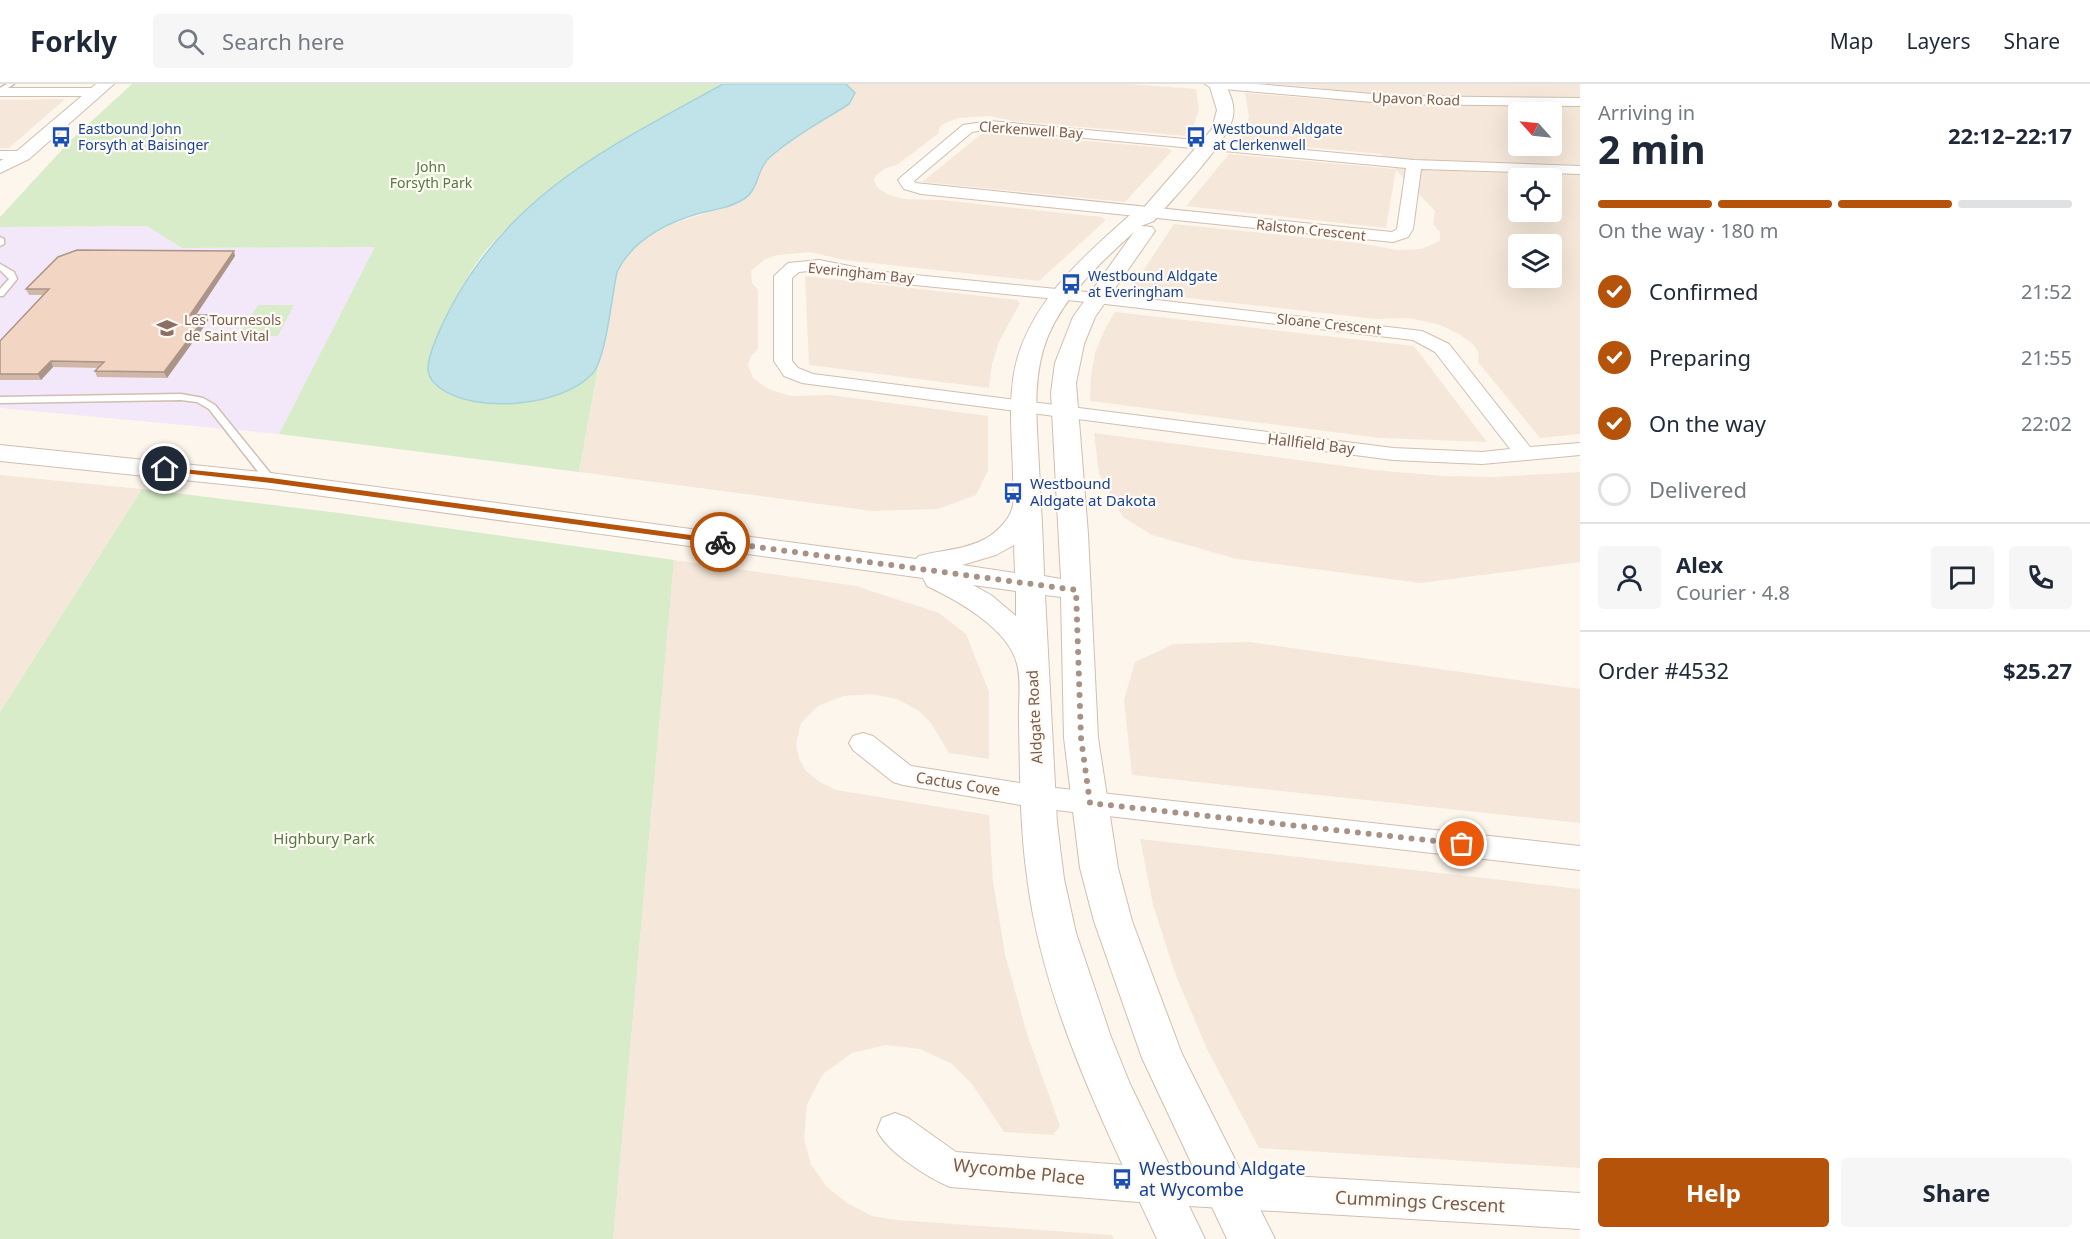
<!DOCTYPE html>
<html lang="en">
<head>
<meta charset="utf-8">
<style>
	:root { --surface:#fff; --page:#f6f6f7; --text:#1f2937; --muted:#747a83; --line:#e0e1e3; --accent:#b45309 }
	body { margin:0; font-family:"Noto Sans",sans-serif; background:var(--page); color:var(--text); height:100vh; display:flex; flex-direction:column; font-size:22px; white-space:nowrap }
	* { box-sizing:border-box; margin:0 }
	p { font-size:20px; color:var(--muted) }
	.icon { flex:none; width:33px; height:33px; fill:none; stroke:currentColor; stroke-width:2; stroke-linecap:round; stroke-linejoin:round }
	.map { position:relative; flex:1; overflow:hidden }
	.panel { display:flex; flex-direction:column; background:var(--surface); width:510px }
	.panel>* { flex:none }
	.needle { width:39px; rotate:297deg }
	.fabs { position:absolute; left:1508px; top:18px; display:grid; gap:12px }
	.fabs a { display:grid; place-items:center; width:54px; height:54px; border-radius:6px; background:var(--surface); box-shadow:0 6px 24px #0002; font-size:30px }
	.pin { position:absolute; display:grid; place-items:center; width:51px; height:51px; color:#fff; margin:-26px; border:3px solid #fff; border-radius:50%; box-shadow:0 2px 6px #0007 }
	.courier { position:absolute; display:grid; place-items:center; width:60px; height:60px; margin:-30px; border:4px solid #b45309; border-radius:50%; background:#fff; color:#222; box-shadow:0 2px 8px #0007 }
	.summary em { font-style:normal; font-weight:700 }
	.summary div { display:flex; flex-direction:column-reverse }
	.summary { display:flex; align-items:center; justify-content:space-between; height:102px; padding:0 18px }
	h1 { font-size:39px; font-weight:700; line-height:45px }
	.bar { display:grid; grid-template-columns:repeat(4,1fr); gap:9px 6px; align-content:center; height:72px; padding:0 18px }
	.bar i { height:8px; border-radius:4px; background:var(--line) }
	.bar .on { background:var(--accent) }
	.bar p { grid-column:span 4 }
	.line { display:flex; align-items:center; gap:15px; padding:0 18px; border-top:2px solid var(--line) }
	.line div { flex:1 }
	.round { display:grid; place-items:center; flex:none; width:63px; height:63px; border-radius:6px; background:var(--page) }
	ol { padding:0 18px; list-style:none }
	li { display:flex; align-items:center; gap:18px; height:66px }
	li p { margin-inline-start:auto }
	li .icon { padding:6px; border-radius:50%; background:var(--accent); color:#fff; stroke-width:4 }
	li:last-child { color:var(--muted) }
	li i { width:33px; height:33px; border:3px solid var(--line); border-radius:50% }
	.cta { display:flex; gap:12px; margin-top:auto; padding:12px 18px }
	.cta a { flex:1; height:69px; border-radius:6px; background:var(--accent); color:#fff; font-size:24px; font-weight:700; line-height:69px; text-align:center }
	.cta a+a { background:var(--page); color:var(--text) }
	header { display:flex; align-items:center; gap:36px; box-sizing:border-box; height:84px; padding:0 30px; background:var(--surface); border-bottom:2px solid var(--line) }
	header strong { font-size:28px }
	nav { display:flex; gap:33px; margin-inline-start:auto; font-size:21px }
	.search { width:420px; height:54px; background:var(--page); display:flex; align-items:center; gap:15px; box-sizing:border-box; padding:0 21px; border-radius:6px; color:var(--muted); font-size:22px }
	main { display:flex; flex:1; min-height:0 }
	.map>svg:first-child { display:block }
	.residential { fill:#f5e8da; fill-rule:evenodd }
	.education { fill:#f3e8fa }
	.green { fill:#d8ecc9 }
	.water { fill:#bfe3e8; stroke:#a5d3da; stroke-width:1.5 }
	.lines { fill:none; stroke-linecap:round; stroke-linejoin:round }
	.service-casing { stroke:#d1beb0; stroke-width:3 }
	.minor-casing { stroke:#d1beb0; stroke-width:2 }
	.tertiary-casing { stroke:#d1beb0; stroke-width:2 }
	.service { fill:#fff; fill-rule:evenodd }
	.minor { fill:#fff; fill-rule:evenodd }
	.tertiary { fill:#fff; fill-rule:evenodd }
	.wall { fill:#d1b7a8 }
	.shaded-wall { fill:#aa9588 }
	.building { fill:#f3d5c3; stroke:#aa9588; stroke-width:1.5 }
	.route { fill:#b45309 }
	.done { stroke:#a89285; stroke-width:6; stroke-dasharray:0 10.8 }
	.labels { text-anchor:middle; stroke-width:4.5; stroke-linejoin:round; paint-order:stroke }
	.far-street-label { font-size:14px; fill:#7a5c4d; stroke:#fffaf3 }
	.far-transit-label { font-size:14px; fill:#164399; stroke:#fffaf3; text-anchor:start }
	.far-park-label { font-size:14px; fill:#537a41; stroke:#fffaf3 }
	.far-education-label { font-size:14px; fill:#785e54; stroke:#fffaf3; text-anchor:start }
	.street-label { font-size:15px; fill:#7a5c4d; stroke:#fffaf3 }
	.transit-label { font-size:15px; fill:#164399; stroke:#fffaf3; text-anchor:start }
	.park-label { font-size:15px; fill:#537a41; stroke:#fffaf3 }
	.near-transit-label { font-size:18px; fill:#164399; stroke:#fffaf3; text-anchor:start }
	.near-street-label { font-size:18px; fill:#7a5c4d; stroke:#fffaf3 }
</style>
</head>
<body>
<header>
<strong>Forkly</strong>
<div class="search"><svg class="icon" aria-label="search" viewBox="0 0 24 24"><circle cx="10" cy="10" r="6"/><path d="M15 15l6 6"/></svg>Search here</div>
<nav><a>Map</a><a>Layers</a><a>Share</a></nav>
</header>
<main>
<div class="map">
<svg width="1580" height="1155" viewBox="0 0 1580 1155">
	<rect width="100%" height="100%" fill="#fdf6ec"/>
	<!-- residential -->
	<g class="residential">
		<polygon points="846,0 1130,0 1196,5 1199,26 1193,43 1186,52 1013,37 989,32 958,34 943,40 939,44 939,49 897,81 886,84 875,92 874,96 877,103 887,110 903,115 942,116 1101,133 1106,136 1039,197 844,176 810,168 777,171 764,176 751,187 752,199 758,206 758,265 751,272 748,281 753,294 768,305 791,312 831,311 988,332 988,386 976,411 938,425 872,427 579,388 617,188 623,176 634,163 651,151 672,140 731,121 747,113 754,106 759,87 763,80 853,5"/>
		<path d="M 1271,0 L 1580,0 L 1580,350 L 1540,354 L 1478,278 L 1479,269 L 1473,260 L 1459,250 L 1440,241 L 1410,234 L 1376,235 L 1135,208 L 1131,205 L 1174,140 L 1359,159 L 1397,166 L 1421,165 L 1436,159 L 1440,156 L 1440,148 L 1433,140 L 1435,127 L 1396,86 L 1386,144 L 1186,122 L 1229,70 L 1395,85 L 1381,70 L 1240,57 L 1249,33 L 1245,9 L 1332,16 L 1321,4 ZM 1518,28 L 1551,28 L 1551,62 L 1518,62 ZM 1518,94 L 1551,94 L 1551,128 L 1518,128 ZM 1518,160 L 1551,160 L 1551,194 L 1518,194 Z"/>
		<polygon points="65,15 9,64 0,64 0,16"/>
		<polygon points="984,48 1167,64 1172,67 1125,118 922,98"/>
		<polygon points="805,192 1017,216 1020,219 999,258 992,280 989,304 809,281"/>
		<polygon points="1115,228 1414,262 1487,358 1380,354 1090,317 1091,292 1095,269 1104,247"/>
		<polygon points="1094,349 1374,386 1444,392 1494,393 1580,388 1580,478 1421,499 1237,475 1152,451 1123,433 1099,390"/>
		<polygon points="0,391 142,405 0,628"/>
		<polygon points="674,476 856,502 939,529 966,550 989,608 989,675 949,669 931,639 919,627 897,615 872,610 843,612 818,622 801,639 796,660 799,674 806,687 820,698 836,706 989,731 993,797 1005,870 1027,950 1060,1042 1053,1051 1004,1048 972,1000 952,980 920,965 886,961 852,969 823,990 807,1020 804,1055 811,1080 826,1102 847,1119 872,1132 896,1136 1112,1151 1114,1155 613,1155"/>
		<polygon points="1249,558 1580,605 1580,739 1132,691 1124,616 1135,578 1174,560"/>
		<polygon points="1140,755 1580,805 1580,1084 1259,1064 1208,967 1176,892 1153,821"/>
	</g>
	<!-- education -->
	<polygon class="education" points="147,142 182,164 376,163 279,350 0,324 0,143"/>
	<!-- green -->
	<g class="green">
		<path d="M 132,0 L 723,0 C 639,47 552,90 488,164 C 470,185 458,210 445,234 L 526,318 C 554,312 589,305 600,275 L 579,388 L 279,350 L 375,163 L 182,164 L 147,142 L 0,143 L 0,133 L 72,55 Z"/>
		<polygon points="258,221 294,221 278,252 238,252"/>
		<polygon points="142,405 339,429 674,476 613,1155 0,1155 0,628"/>
	</g>
	<!-- water -->
	<path class="water" d="M 723,0 L 846,0 L 855,9 L 849,20 C 823,37 792,53 769,74 C 756,86 759,106 744,115 C 731,123 715,126 700,129 C 666,139 632,156 617,188 C 612,211 606,274 593,289 C 563,323 475,330 440,304 C 434,299 429,295 428,286 C 427,272 442,240 449,227 C 510,108 612,62 723,0 Z"/>
	<g class="lines">
		<!-- service casing -->
		<g class="service-casing">
			<g id="service">
				<polygon points="7,0 14,0 0,9 0,4"/>
				<polygon points="0,153 4,155 4,160 0,162"/>
				<polygon points="0,180 14,188 17,195 3,212 0,212 0,205 9,195 0,186"/>
				<polygon points="181,310 203,314 215,321 275,395 275,399 267,399 209,325 197,318 181,316 0,319 0,313"/>
			</g>
		</g>
		<!-- minor casing -->
		<g class="minor-casing">
			<g id="minor">
				<polygon points="1205,0 1256,0 1396,12 1580,14 1580,22 1396,20 1211,4"/>
				<polygon points="0,4 95,4 102,8 95,12 0,12"/>
				<path d="M 990,37 L 1414,76 L 1580,82 L 1580,90 L 1421,85 L 1413,145 L 1408,153 L 1393,158 L 921,110 L 904,105 L 898,96 L 901,93 L 963,41 ZM 990,45 L 1406,84 L 1397,145 L 1392,148 L 915,99 L 914,97 L 972,48 Z"/>
				<polygon points="0,67 23,67 30,71 23,75 0,75"/>
				<path d="M 819,176 L 875,187 L 1097,209 L 1422,247 L 1449,260 L 1530,363 L 1580,359 L 1580,371 L 1482,380 L 1393,376 L 802,299 L 784,292 L 774,277 L 774,192 L 788,179 ZM 819,186 L 875,197 L 1097,219 L 1413,256 L 1435,268 L 1510,365 L 1482,368 L 1393,364 L 813,290 L 798,284 L 792,277 L 792,194 L 799,188 Z"/>
				<polygon points="863,649 873,652 911,682 1038,702 1580,762 1580,786 1038,724 903,701 893,698 853,666 849,659 853,652"/>
				<path d="M 895,1029 L 908,1034 L 956,1068 L 1189,1086 L 1580,1109 L 1580,1145 L 1189,1122 L 950,1103 C 928,1094 886,1067 877,1046 L 882,1034 Z"/>
			</g>
		</g>
		<!-- tertiary casing -->
		<g class="tertiary-casing">
			<g id="tertiary">
				<polygon points="96,0 114,0 29,75 0,89 0,77 17,67"/>
				<path d="M 1209,0 L 1225,0 C 1230,10 1235,20 1233,32 C 1229,58 1173,114 1154,137 L 1141,142 L 1152,143 L 1155,147 L 1095,233 L 1084,260 L 1076,299 L 1088,450 L 1098,654 L 1118,784 L 1132,837 L 1182,970 L 1275,1155 L 1227,1155 L 1142,974 L 1094,837 L 1080,784 L 1064,654 L 1061,513 L 1045,511 L 1057,739 L 1064,795 L 1076,849 L 1111,953 L 1130,1000 L 1205,1155 L 1157,1155 C 1104,1040 1043,921 1027,793 C 1020,742 1020,691 1019,639 C 1018,621 1022,598 1017,580 C 1009,545 957,516 927,502 L 923,494 L 271,405 L 0,377 L 0,361 L 271,389 L 916,475 L 919,472 C 941,466 964,466 985,455 C 996,449 1011,435 1013,421 C 1015,411 1013,400 1013,389 C 1012,352 1007,308 1018,272 C 1037,212 1085,171 1130,131 L 1140,128 L 1212,45 L 1217,26 ZM 1134,148 L 1073,233 L 1055,279 L 1051,309 L 1061,495 L 1044,492 C 1043,456 1041,420 1039,383 C 1037,340 1031,293 1048,252 C 1066,210 1101,178 1134,148 ZM 1014,461 L 1015,489 L 962,481 L 996,471 ZM 973,501 L 1016,507 L 1016,532 L 991,511 Z"/>
			</g>
		</g>
		<!-- service -->
		<use href="#service" class="service"/>
		<!-- minor -->
		<use href="#minor" class="minor"/>
		<!-- tertiary -->
		<use href="#tertiary" class="tertiary"/>
	</g>
	<!-- wall -->
	<polygon class="wall" points="235,172 196,231 208,237 167,294 97,293 95,287 98,284 53,283 41,296 0,296 0,257 43,211 29,211 26,205"/>
	<!-- shaded-wall -->
	<g class="shaded-wall">
		<polygon points="234,167 235,172 192,237 190,231"/>
		<polygon points="207,231 208,237 167,294 164,288"/>
		<polygon points="51,277 53,283 41,296 38,290"/>
	</g>
	<!-- building -->
	<polygon class="building" points="77,166 234,167 190,231 207,231 164,288 95,287 104,278 51,277 38,290 0,290 0,257 49,205 26,205 58,173"/>
	<!-- route -->
	<polygon class="route" points="163,383 271,394 720,455 725,458 720,460 271,399 165,387 161,385"/>
	<g class="lines">
		<!-- done -->
		<polyline class="done" points="720,458 1076,506 1081,654 1090,719 1462,760"/>
	</g>
	<!-- icons -->
	<defs>
		<g id="bus-bare" transform="scale(1.62)"><path d="M-5-6H5V4H4V6H2V4H-2V6H-4V4H-5ZM-3.5-4V0h7V-4ZM-3.5 1.2v1.5H-2V1.2ZM2 1.2v1.5H3.5V1.2Z" fill="#1a4fb4" stroke="#fffaf3" stroke-width="2.5" paint-order="stroke"/></g>
		<g id="school-bare" transform="scale(1.62)"><path d="M0-5L7-2L0 1L-7-2ZM-4 1L0 2.5L4 1V4Q0 6-4 4Z" fill="#8d6e63" stroke="#fffaf3" stroke-width="2.5" paint-order="stroke"/></g>
	</defs>
	<g fill-rule="evenodd">
		<use href="#bus-bare" x="61" y="53"/>
		<use href="#bus-bare" x="1196" y="53"/>
		<use href="#bus-bare" x="1071" y="200"/>
		<use href="#school-bare" x="167" y="244"/>
		<use href="#bus-bare" x="1013" y="409"/>
		<use href="#bus-bare" x="1122" y="1095"/>
	</g>
	<g class="labels">
		<!-- far-street labels -->
		<g class="far-street-label">
			<text transform="translate(1416 15) rotate(2)" y="5">Upavon Road</text>
			<text transform="translate(1031 46) rotate(4)" y="5">Clerkenwell Bay</text>
			<text transform="translate(1311 146) rotate(6)" y="5">Ralston Crescent</text>
			<text transform="translate(861 189) rotate(6)" y="5">Everingham Bay</text>
			<text transform="translate(1329 240) rotate(6)" y="5">Sloane Crescent</text>
		</g>
		<!-- far-transit labels -->
		<g class="far-transit-label">
			<text x="78" y="50">Eastbound John<tspan x="78" dy="16">Forsyth at Baisinger</tspan></text>
			<text x="1213" y="50">Westbound Aldgate<tspan x="1213" dy="16">at Clerkenwell</tspan></text>
			<text x="1088" y="197">Westbound Aldgate<tspan x="1088" dy="16">at Everingham</tspan></text>
		</g>
		<!-- far-park labels -->
		<g class="far-park-label">
			<text x="431" y="88">John<tspan x="431" dy="16">Forsyth Park</tspan></text>
		</g>
		<!-- far-education labels -->
		<g class="far-education-label">
			<text x="184" y="241">Les Tournesols<tspan x="184" dy="16">de Saint Vital</tspan></text>
		</g>
		<!-- street labels -->
		<g class="street-label">
			<text transform="translate(1311 360) rotate(7)" y="5">Hallfield Bay</text>
			<text transform="translate(1035 633) rotate(-93)" y="5">Aldgate Road</text>
			<text transform="translate(958 700) rotate(9)" y="5">Cactus Cove</text>
		</g>
		<!-- transit labels -->
		<g class="transit-label">
			<text x="1030" y="405">Westbound<tspan x="1030" dy="17">Aldgate at Dakota</tspan></text>
		</g>
		<!-- park labels -->
		<g class="park-label">
			<text x="324" y="760">Highbury Park</text>
		</g>
		<!-- near-transit labels -->
		<g class="near-transit-label">
			<text x="1139" y="1091">Westbound Aldgate<tspan x="1139" dy="21">at Wycombe</tspan></text>
		</g>
		<!-- near-street labels -->
		<g class="near-street-label">
			<text transform="translate(1019 1088) rotate(6)" y="6">Wycombe Place</text>
			<text transform="translate(1420 1118) rotate(3)" y="6">Cummings Crescent</text>
		</g>
	</g>
</svg>
<div class="fabs">
<a><svg class="needle" viewBox="-14 -14 28 28"><path d="M0-13l5 13h-10z" fill="#e53935"/><path d="M0 13l5-13h-10z" fill="#747a83"/></svg></a>
<a><svg class="icon" aria-label="locate" viewBox="0 0 24 24"><circle cx="12" cy="12" r="6"/><path d="M12 2v4M12 18v4M2 12h4M18 12h4"/></svg></a>
<a><svg class="icon" aria-label="layers" viewBox="0 0 24 24"><path d="M12 4l9 5-9 5-9-5zM3 14l9 5 9-5"/></svg></a>
</div>
<div class="pin" style="left:1462px;top:760px;background:#ea580c"><svg class="icon" aria-label="bag" viewBox="0 0 24 24"><path d="M5 8h14l-1 12H6zM9 8a3 3 0 0 1 6 0"/></svg></div>
<div class="pin" style="left:165px;top:385px;background:#1f2937"><svg class="icon" aria-label="home" viewBox="0 0 24 24"><path d="M3 11l9-7 9 7M6 9v11h12V9"/></svg></div>
<div class="courier" style="left:720px;top:458px"><svg class="icon" aria-label="bike" viewBox="0 0 24 24"><circle cx="6" cy="16" r="4"/><circle cx="18" cy="16" r="4"/><path d="M6 16l4-8h5l3 8M10 8l3 8H6M13 5h3"/></svg></div>
</div>
<section class="panel">
<div class="summary"><div><h1>2 min</h1><p>Arriving in</p></div><em>22:12–22:17</em></div>
<div class="bar"><i class="on"></i><i class="on"></i><i class="on"></i><i></i><p>On the way · 180 m</p></div>
<ol>
<li><svg class="icon" aria-label="check" viewBox="0 0 24 24"><path d="M5 12l5 5 9-10"/></svg>Confirmed<p>21:52</p></li>
<li><svg class="icon" aria-label="check" viewBox="0 0 24 24"><path d="M5 12l5 5 9-10"/></svg>Preparing<p>21:55</p></li>
<li><svg class="icon" aria-label="check" viewBox="0 0 24 24"><path d="M5 12l5 5 9-10"/></svg>On the way<p>22:02</p></li>
<li><i></i>Delivered</li>
</ol>
<div class="line" style="height:108px"><a class="round"><svg class="icon" aria-label="person" viewBox="0 0 24 24"><circle cx="12" cy="8" r="4"/><path d="M4 21q1-7 8-7t8 7"/></svg></a><div><b>Alex</b><p>Courier · 4.8</p></div><a class="round"><svg class="icon" aria-label="chat" viewBox="0 0 24 24"><path d="M4 5h16v11H9l-5 4z"/></svg></a><a class="round"><svg class="icon" aria-label="phone" viewBox="0 0 24 24"><path d="M5 4h4l2 5-3 2q2 4 5 5l2-3 5 2v4C11 20 4 13 5 4z"/></svg></a></div>
<div class="line" style="height:78px"><div>Order #4532</div><b>$25.27</b></div>
<div class="cta"><a>Help</a><a>Share</a></div>
</section>
</main>
</body>
</html>
